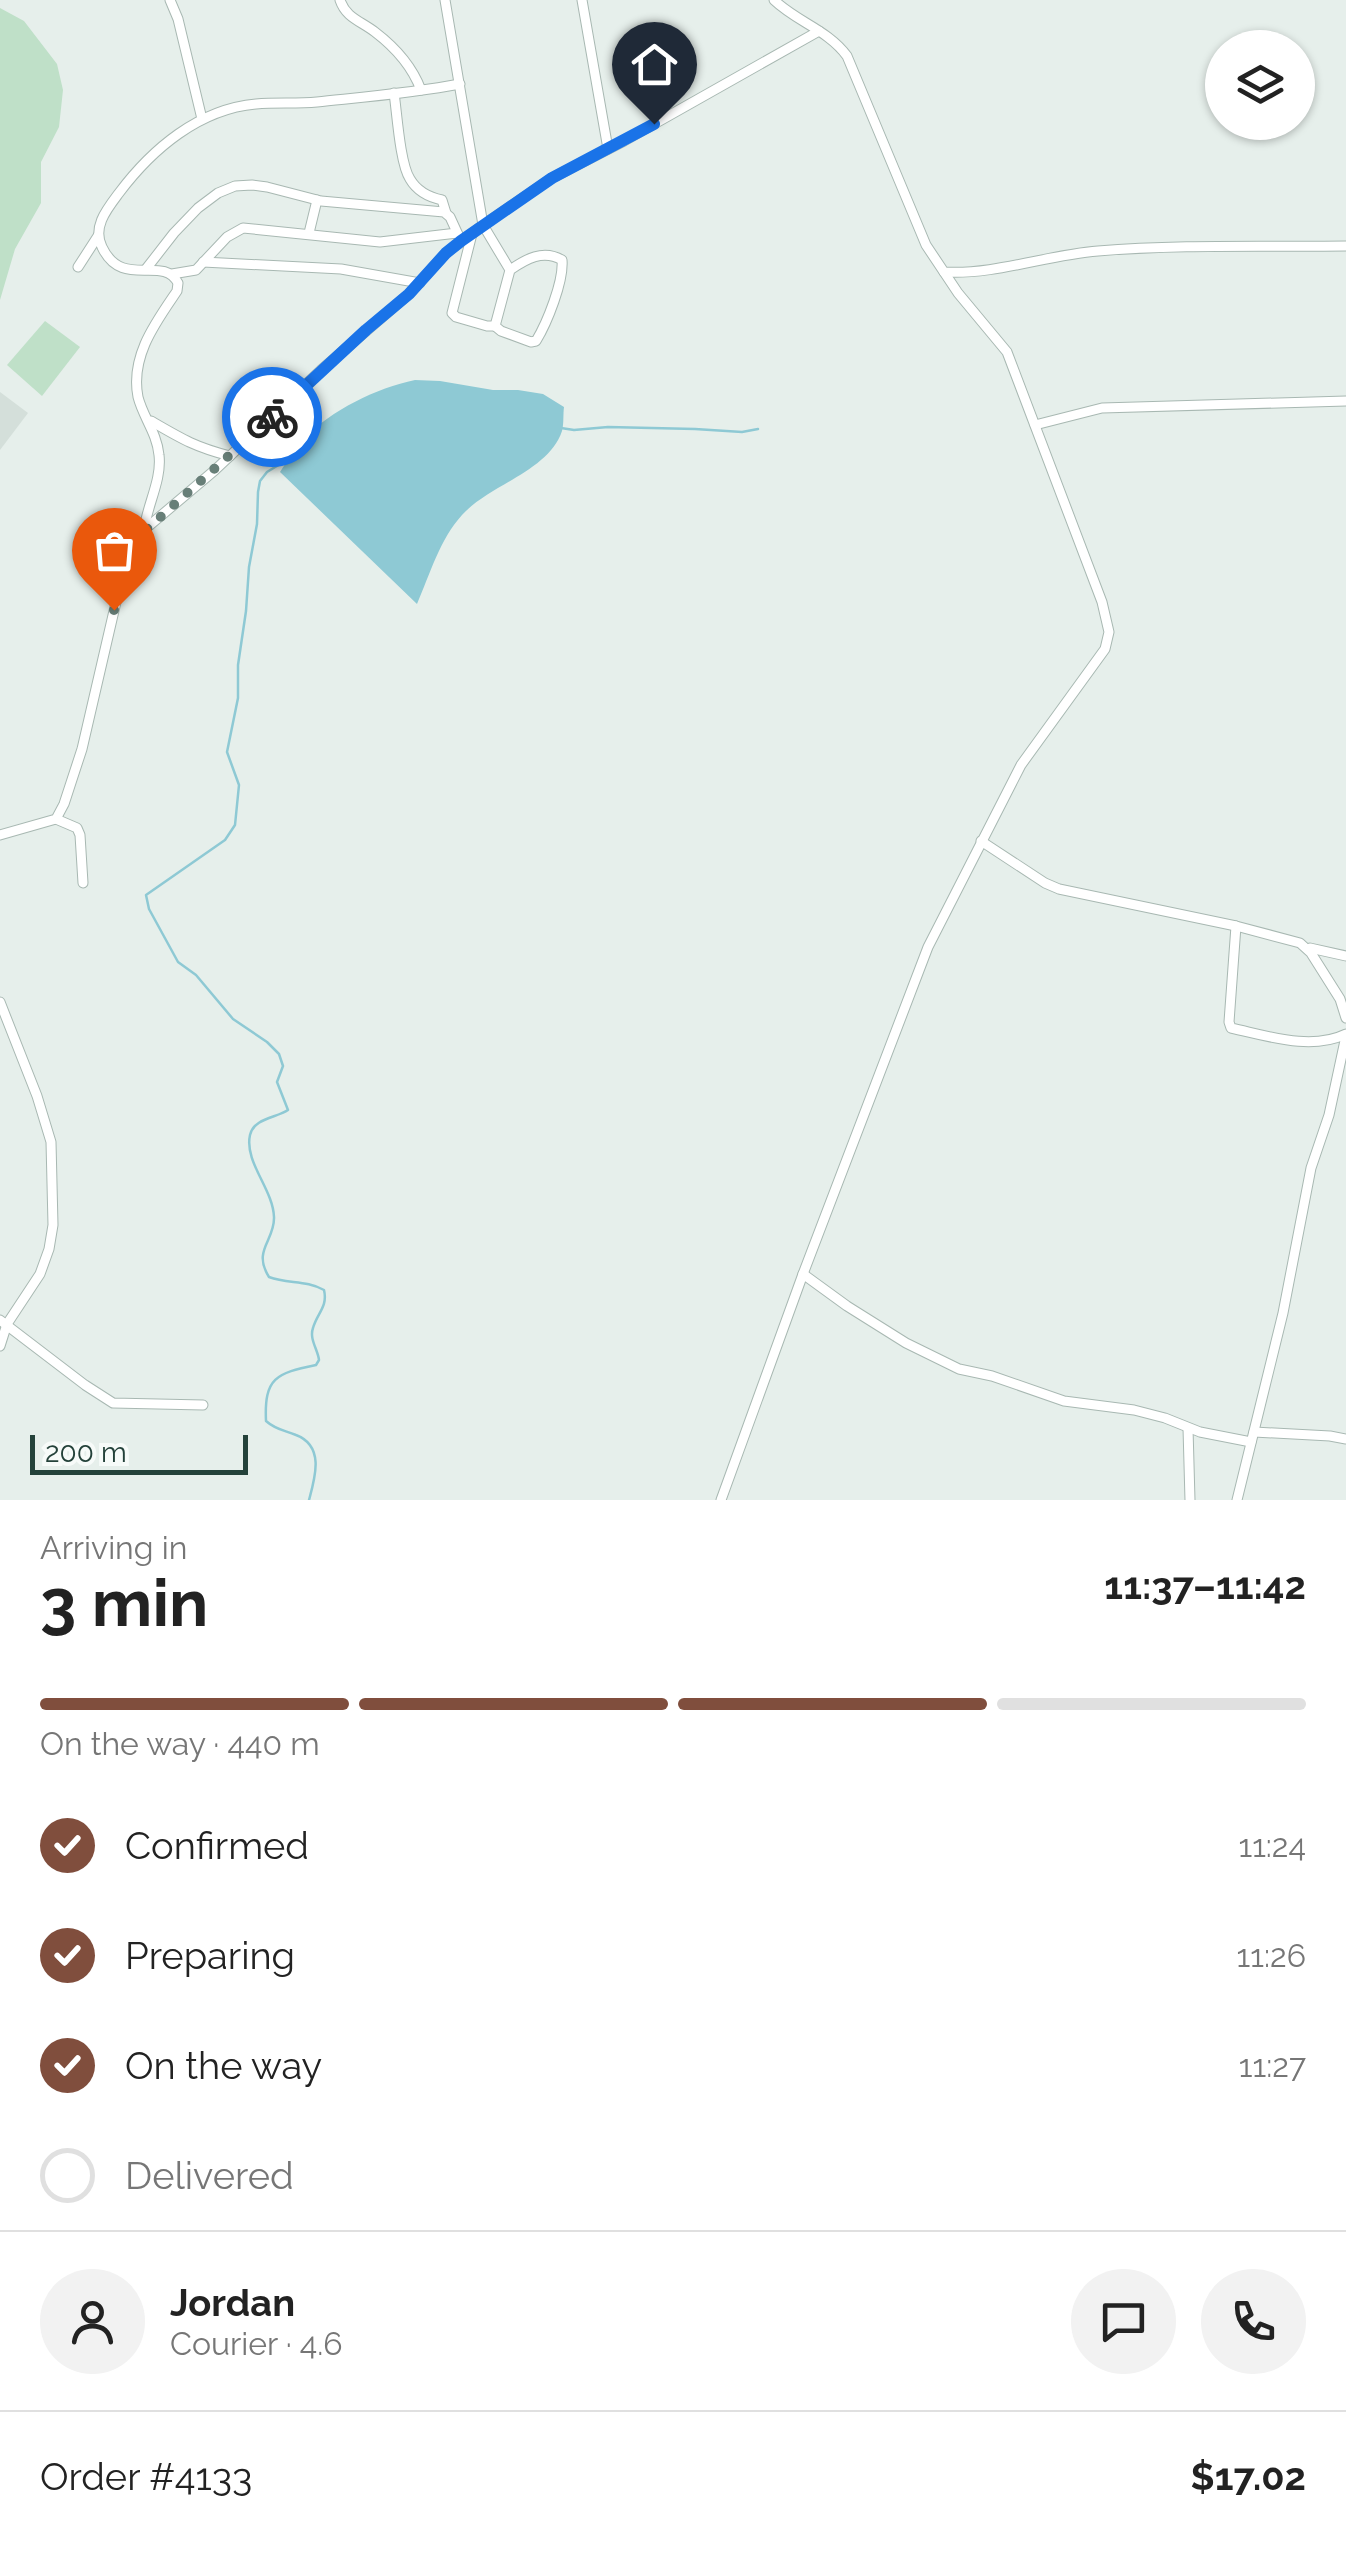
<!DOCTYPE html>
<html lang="en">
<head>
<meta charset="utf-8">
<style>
	:root { --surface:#fff; --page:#f2f2f2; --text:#222; --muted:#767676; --line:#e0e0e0; --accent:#804e3d }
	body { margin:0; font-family:Raleway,sans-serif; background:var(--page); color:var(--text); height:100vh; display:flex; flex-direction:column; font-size:38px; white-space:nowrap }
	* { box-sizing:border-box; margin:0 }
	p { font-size:32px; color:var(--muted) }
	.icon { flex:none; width:55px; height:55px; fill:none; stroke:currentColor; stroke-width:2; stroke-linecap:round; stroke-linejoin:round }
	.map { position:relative; height:1500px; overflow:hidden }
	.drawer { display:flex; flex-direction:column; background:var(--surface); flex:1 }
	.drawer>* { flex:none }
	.buttons { position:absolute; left:1205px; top:30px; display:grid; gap:20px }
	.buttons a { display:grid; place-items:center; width:110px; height:110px; border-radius:50%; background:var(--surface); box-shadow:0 2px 8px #0004; font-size:50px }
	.scale { position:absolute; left:30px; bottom:25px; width:218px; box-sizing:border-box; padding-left:10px; border:5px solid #24423a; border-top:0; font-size:28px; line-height:35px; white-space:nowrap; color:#24423a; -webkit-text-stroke:8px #f7fbf9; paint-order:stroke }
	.pin { position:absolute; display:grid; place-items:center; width:85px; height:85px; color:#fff; margin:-102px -42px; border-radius:50% 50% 50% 0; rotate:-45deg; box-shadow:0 0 10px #0007 }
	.pin .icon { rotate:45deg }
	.courier { position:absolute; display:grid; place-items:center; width:100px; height:100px; margin:-50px; border:8px solid #1a73e8; border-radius:50%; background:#fff; color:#222; box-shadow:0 2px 12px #0007 }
	.headline em { font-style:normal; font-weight:700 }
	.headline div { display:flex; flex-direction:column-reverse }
	.headline { display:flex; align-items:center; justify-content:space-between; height:170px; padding:0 40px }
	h1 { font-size:65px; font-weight:700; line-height:75px }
	.bar { display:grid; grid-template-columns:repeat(4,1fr); gap:15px 10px; align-content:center; height:120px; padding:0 40px }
	.bar i { height:12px; border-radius:8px; background:var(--line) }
	.bar .active { background:var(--accent) }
	.bar p { grid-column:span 4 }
	.line { display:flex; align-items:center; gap:25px; padding:0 40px; border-top:2px solid var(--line) }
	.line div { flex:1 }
	.round { display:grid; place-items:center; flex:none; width:105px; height:105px; border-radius:52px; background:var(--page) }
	ol { padding:0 40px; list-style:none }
	li { display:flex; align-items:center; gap:30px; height:110px }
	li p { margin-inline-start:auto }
	li .icon { padding:10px; border-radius:50%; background:var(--accent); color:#fff; stroke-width:4 }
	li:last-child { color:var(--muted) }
	li i { width:55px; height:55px; border:5px solid var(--line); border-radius:50% }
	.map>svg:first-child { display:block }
	.built { fill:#d4dfda }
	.green { fill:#bfe0c8 }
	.water { fill:#8ec9d4 }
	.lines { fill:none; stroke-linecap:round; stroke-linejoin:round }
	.stream { stroke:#8ec9d4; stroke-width:2.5 }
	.minor-casing { stroke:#a8b8b2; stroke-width:11 }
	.minor { stroke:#fff; stroke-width:9 }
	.done { stroke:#687f78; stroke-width:10; stroke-dasharray:0 18 }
	.route { stroke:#1a73e8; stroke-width:12 }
</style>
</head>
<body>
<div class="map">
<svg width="1346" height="1500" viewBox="0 0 1346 1500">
	<rect width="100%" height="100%" fill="#e6efeb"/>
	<!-- built -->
	<polygon class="built" points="0,392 28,413 0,450"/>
	<!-- green -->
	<g class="green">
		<polygon points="0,8 24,21 57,64 63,90 59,127 41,162 41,203 15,249 0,300"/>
		<polygon points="45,321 80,347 42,396 7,365"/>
	</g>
	<!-- water -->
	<path class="water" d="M 415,380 L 440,381 L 493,390 L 518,390 L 543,394 L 564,407 C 563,414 564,424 562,431 C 549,471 489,485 462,515 C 440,539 430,574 417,604 L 280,472 C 287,462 294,448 303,439 C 332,410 376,388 415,380 Z"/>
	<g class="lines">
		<!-- stream -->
		<g class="stream">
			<polyline points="561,428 574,430 608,427 695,429 742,432 758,429"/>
			<path d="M 290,458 L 267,472 L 260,481 L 258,492 L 257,524 L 249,567 L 246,611 L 238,665 L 238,698 L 227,752 L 239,785 L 235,825 L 225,840 L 146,895 L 149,909 L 178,962 L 196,975 L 233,1019 L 267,1042 L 279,1054 L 283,1066 L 277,1082 L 288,1110 C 276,1118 254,1118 250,1135 C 244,1162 273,1189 274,1217 C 275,1241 252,1250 269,1277 C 288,1284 306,1280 324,1290 C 328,1307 317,1313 313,1328 C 309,1339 318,1350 319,1360 L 316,1365 C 276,1373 264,1378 266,1421 C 276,1430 284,1430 296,1435 C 325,1446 315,1478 309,1500"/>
		</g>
		<!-- minor casing -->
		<g class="minor-casing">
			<g id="minor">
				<polyline points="170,0 178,19 202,119"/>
				<path d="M 340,0 C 346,18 361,21 375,32 C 396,48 412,66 421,90"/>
				<path d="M 445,0 L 483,225 L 510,270 L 495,326 L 501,331 L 531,342 L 536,341 C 547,323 564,281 562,260 C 543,249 526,259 510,270"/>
				<polyline points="582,0 608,149"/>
				<path d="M 774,0 C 797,22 828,30 847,56 L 926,245 L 944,272 C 996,275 1046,255 1098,251 C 1180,244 1264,247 1346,246"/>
				<path d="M 394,93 C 397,113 400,164 410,179 C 417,191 428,197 442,200 L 446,213"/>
				<polyline points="309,233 317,200"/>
				<polyline points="472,234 452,313 456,317 487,326 495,326"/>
				<polyline points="203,262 341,269 420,283"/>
				<polyline points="78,267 98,236"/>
				<polyline points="146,269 174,233 198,208 218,193 235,186 252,185 267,187 321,201 444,212 450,217 461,241"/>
				<polyline points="172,274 196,270 227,237 243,228 380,242 457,233"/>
				<path d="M 151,421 C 182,439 195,447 230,456"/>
				<polyline points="1035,425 1102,408 1346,401"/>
				<path d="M 144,530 C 147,505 162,480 159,455 C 157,433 143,417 138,397 C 130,356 156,322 177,291 L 178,283 C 163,254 122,290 102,247 C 92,227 107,209 119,193 C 152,149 199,109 256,104 C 276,102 296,104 317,102 C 364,97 413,93 460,84"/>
				<polyline points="56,819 77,828 80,835 83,883"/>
				<polyline points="0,835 56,819 64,804 82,749 126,559 136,539 144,530 215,470 321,370 409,294 446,253 483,225 552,178 624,141 819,31"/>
				<polyline points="981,841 1045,883 1059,889 1236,926 1300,943 1311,953 1340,999 1346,1018"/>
				<path d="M 1236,926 L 1229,1022 L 1231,1028 C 1268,1036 1311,1051 1346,1034"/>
				<polyline points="1310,948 1346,956"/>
				<polyline points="0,1002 37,1096 51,1142 53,1225 49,1249 40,1274 7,1324 0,1346"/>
				<polyline points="803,1274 847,1306 906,1343 959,1369 992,1376 1064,1401 1134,1410 1165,1418 1200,1432 1251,1442"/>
				<polyline points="0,1320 85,1385 113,1403 203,1405"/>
				<polyline points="1188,1428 1190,1500"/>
				<polyline points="1254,1432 1330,1436 1346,1439"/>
				<polyline points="721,1500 803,1274 928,947 1021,765 1105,649 1109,632 1102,602 1007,352 958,293 944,272"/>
				<polyline points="1237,1500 1283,1313 1311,1168 1329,1115 1346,1036"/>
			</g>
		</g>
		<!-- minor -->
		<use href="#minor" class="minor"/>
	</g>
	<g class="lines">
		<!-- done -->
		<polyline class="done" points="114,610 126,559 136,539 272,417"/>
		<!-- route -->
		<polyline class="route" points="272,417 366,330 409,294 446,253 461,241 552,178 654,124"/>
	</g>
</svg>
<div class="buttons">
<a><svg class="icon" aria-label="layers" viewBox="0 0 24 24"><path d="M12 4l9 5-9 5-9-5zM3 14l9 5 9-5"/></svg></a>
</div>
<div class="scale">200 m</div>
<div class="pin" style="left:114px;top:610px;background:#ea580c"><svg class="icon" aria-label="bag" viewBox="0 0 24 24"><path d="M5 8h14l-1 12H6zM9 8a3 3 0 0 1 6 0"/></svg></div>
<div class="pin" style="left:654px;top:124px;background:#1f2937"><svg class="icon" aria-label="home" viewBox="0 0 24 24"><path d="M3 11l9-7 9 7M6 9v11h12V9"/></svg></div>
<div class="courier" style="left:272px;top:417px"><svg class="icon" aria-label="bike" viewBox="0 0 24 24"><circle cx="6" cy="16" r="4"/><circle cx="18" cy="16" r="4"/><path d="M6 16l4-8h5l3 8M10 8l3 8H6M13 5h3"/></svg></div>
</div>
<section class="drawer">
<div class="headline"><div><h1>3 min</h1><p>Arriving in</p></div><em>11:37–11:42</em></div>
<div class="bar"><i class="active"></i><i class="active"></i><i class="active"></i><i></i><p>On the way · 440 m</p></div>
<ol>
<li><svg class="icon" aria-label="check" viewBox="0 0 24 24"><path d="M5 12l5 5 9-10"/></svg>Confirmed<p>11:24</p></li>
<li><svg class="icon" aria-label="check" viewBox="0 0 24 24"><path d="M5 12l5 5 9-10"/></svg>Preparing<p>11:26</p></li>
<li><svg class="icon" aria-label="check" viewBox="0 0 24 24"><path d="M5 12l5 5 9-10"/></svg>On the way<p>11:27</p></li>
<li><i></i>Delivered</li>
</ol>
<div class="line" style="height:180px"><a class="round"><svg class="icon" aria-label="person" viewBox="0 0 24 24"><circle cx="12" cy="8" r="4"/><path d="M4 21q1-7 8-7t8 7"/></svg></a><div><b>Jordan</b><p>Courier · 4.6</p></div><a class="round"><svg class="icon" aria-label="chat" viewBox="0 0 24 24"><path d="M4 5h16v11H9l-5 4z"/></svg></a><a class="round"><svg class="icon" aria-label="phone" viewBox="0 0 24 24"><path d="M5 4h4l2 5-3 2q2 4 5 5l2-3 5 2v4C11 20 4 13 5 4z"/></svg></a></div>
<div class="line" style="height:130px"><div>Order #4133</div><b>$17.02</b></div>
</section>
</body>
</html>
